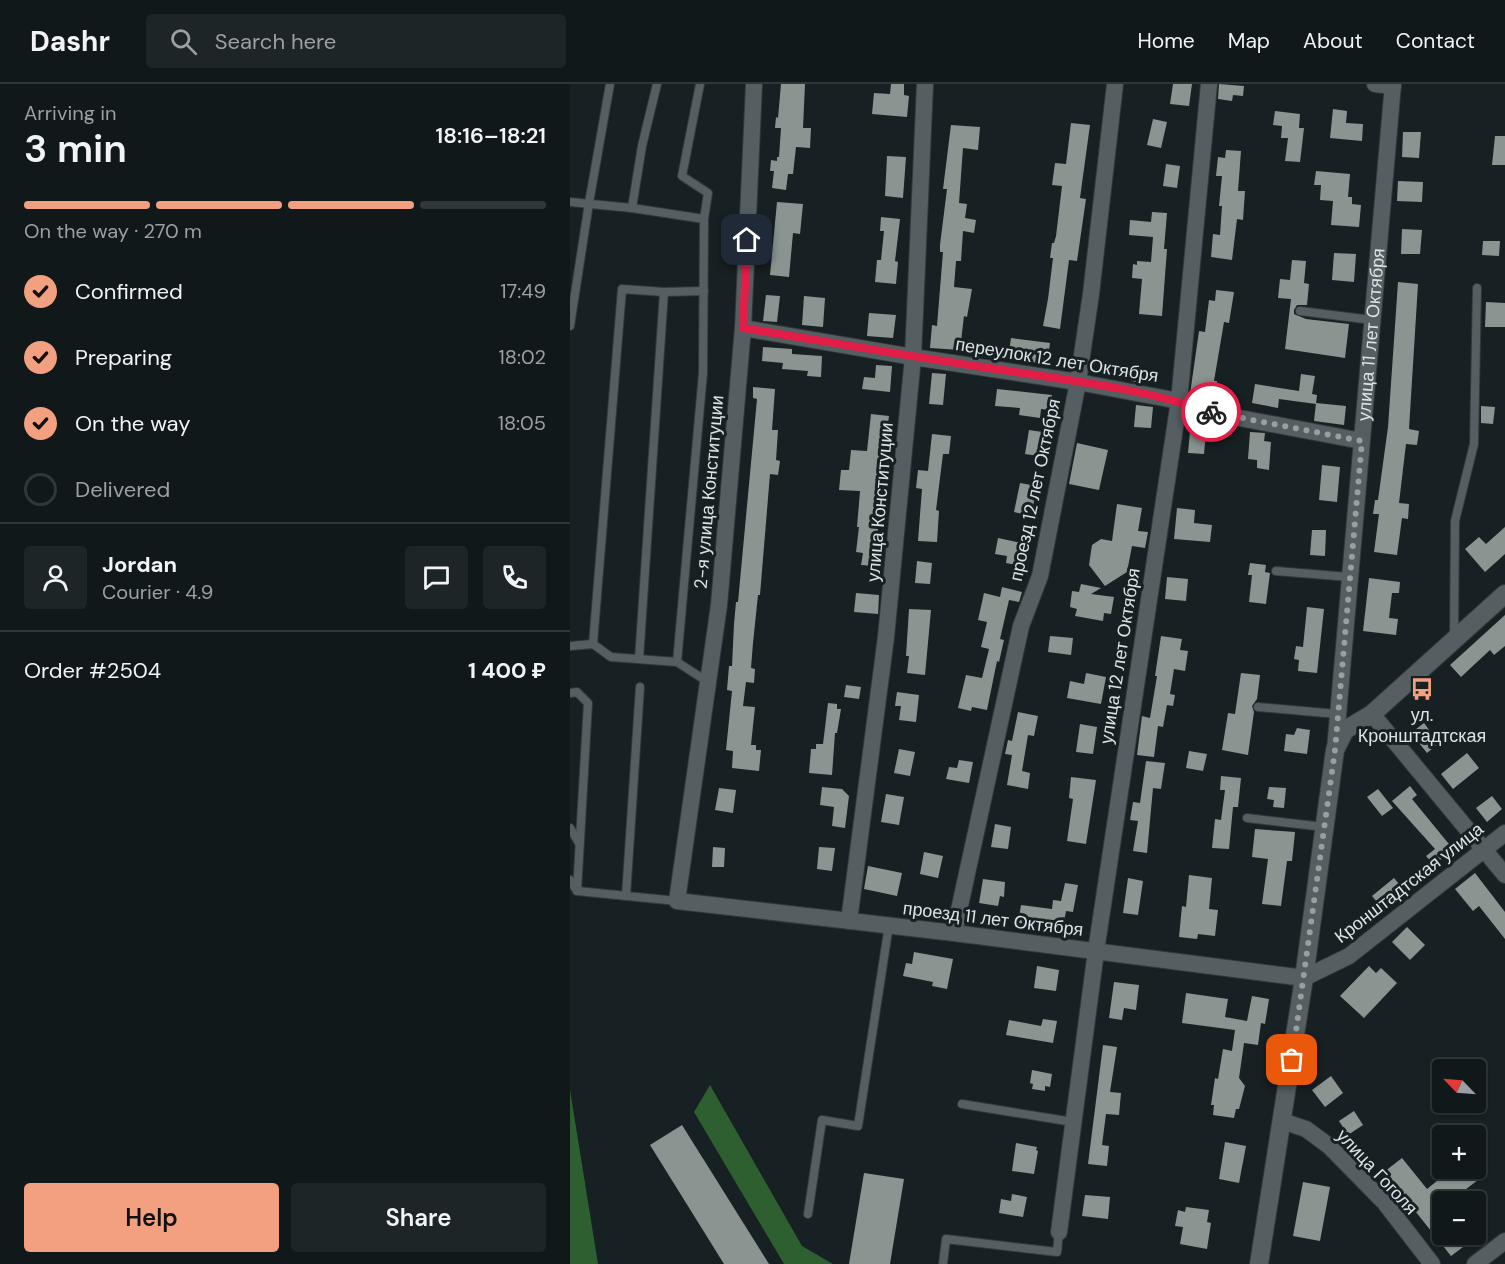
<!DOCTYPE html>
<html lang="en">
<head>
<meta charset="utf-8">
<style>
	:root { --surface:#11181a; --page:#1e2527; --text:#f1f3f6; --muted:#9ca0a2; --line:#303739; --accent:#f2a07f }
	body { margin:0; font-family:"DM Sans",sans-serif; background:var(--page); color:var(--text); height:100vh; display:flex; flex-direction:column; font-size:22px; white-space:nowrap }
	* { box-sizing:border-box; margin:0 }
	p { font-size:20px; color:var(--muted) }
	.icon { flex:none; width:33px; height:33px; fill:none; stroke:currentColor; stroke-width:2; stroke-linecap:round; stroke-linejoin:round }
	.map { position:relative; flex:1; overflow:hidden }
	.side { display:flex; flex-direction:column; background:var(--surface); width:570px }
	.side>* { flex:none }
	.needle { width:39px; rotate:295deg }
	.controls { position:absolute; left:862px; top:975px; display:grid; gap:12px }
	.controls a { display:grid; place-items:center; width:54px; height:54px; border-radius:6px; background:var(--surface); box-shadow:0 2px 4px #0004,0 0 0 2px var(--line); font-size:30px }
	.pin { position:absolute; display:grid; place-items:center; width:51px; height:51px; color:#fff; margin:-26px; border-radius:12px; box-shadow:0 3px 9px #0006 }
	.courier { position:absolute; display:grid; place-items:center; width:60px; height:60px; margin:-30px; border:4px solid #e11d48; border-radius:50%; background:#fff; color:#222; box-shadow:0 2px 8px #0007 }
	.headline em { font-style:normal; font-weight:600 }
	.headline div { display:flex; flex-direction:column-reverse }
	.headline { display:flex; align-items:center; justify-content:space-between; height:102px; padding:0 24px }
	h1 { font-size:39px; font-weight:600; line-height:45px }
	.bar { display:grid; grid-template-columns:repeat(4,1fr); gap:9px 6px; align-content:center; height:72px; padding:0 24px }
	.bar i { height:8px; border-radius:4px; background:var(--line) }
	.bar .current { background:var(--accent) }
	.bar p { grid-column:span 4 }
	.line { display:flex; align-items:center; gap:15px; padding:0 24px; border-top:2px solid var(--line) }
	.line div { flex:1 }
	.round { display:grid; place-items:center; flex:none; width:63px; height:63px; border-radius:6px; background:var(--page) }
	ol { padding:0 24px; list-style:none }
	li { display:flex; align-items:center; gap:18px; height:66px }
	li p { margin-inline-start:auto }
	li .icon { padding:6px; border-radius:50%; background:var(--accent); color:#111; stroke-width:4 }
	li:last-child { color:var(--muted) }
	li i { width:33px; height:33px; border:3px solid var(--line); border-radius:50% }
	.cta { display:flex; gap:12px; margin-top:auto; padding:12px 24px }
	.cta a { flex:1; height:69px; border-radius:6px; background:var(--accent); color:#111; font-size:24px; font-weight:600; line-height:69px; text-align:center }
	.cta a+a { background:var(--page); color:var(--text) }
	header { display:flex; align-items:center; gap:36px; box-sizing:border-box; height:84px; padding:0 30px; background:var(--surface); border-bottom:2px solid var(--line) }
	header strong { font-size:28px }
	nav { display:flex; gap:33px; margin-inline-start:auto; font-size:21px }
	.search { width:420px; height:54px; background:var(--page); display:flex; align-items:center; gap:15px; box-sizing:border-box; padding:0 21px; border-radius:6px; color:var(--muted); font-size:22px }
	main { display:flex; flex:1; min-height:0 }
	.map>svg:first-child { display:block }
	.forest { fill:#2e5f30 }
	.building { fill:#8a9592 }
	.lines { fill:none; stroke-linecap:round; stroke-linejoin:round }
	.service-casing { stroke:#333a3c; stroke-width:10 }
	.minor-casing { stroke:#333a3c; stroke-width:18 }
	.tertiary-casing { stroke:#333a3c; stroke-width:20 }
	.service { stroke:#555f62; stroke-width:8 }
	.minor { stroke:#555f62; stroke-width:16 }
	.tertiary { stroke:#555f62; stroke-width:18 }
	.done { stroke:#989fa1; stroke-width:6; stroke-dasharray:0 10.8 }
	.route { stroke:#e11d48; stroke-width:8 }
	.labels { text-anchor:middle; stroke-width:6; stroke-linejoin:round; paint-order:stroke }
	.street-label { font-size:18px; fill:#dde3e5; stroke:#172022 }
	.poi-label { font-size:18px; fill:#dde3e5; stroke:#172022 }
</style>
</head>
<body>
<header>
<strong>Dashr</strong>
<div class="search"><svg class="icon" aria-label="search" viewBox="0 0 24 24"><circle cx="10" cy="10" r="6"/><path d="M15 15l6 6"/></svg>Search here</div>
<nav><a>Home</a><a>Map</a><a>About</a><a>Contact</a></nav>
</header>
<main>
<section class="side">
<div class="headline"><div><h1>3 min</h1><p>Arriving in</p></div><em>18:16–18:21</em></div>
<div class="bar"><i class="current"></i><i class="current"></i><i class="current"></i><i></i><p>On the way · 270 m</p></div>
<ol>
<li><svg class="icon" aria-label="check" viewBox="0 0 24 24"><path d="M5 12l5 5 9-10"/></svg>Confirmed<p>17:49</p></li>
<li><svg class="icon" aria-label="check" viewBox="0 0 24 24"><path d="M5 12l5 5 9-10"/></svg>Preparing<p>18:02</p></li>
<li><svg class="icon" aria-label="check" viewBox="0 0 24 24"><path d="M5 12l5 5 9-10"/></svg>On the way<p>18:05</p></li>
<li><i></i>Delivered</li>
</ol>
<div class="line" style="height:108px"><a class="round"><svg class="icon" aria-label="person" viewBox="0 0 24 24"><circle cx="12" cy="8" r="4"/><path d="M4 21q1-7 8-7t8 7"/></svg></a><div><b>Jordan</b><p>Courier · 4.9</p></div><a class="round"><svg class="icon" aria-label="chat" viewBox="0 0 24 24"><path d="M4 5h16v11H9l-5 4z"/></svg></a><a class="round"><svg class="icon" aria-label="phone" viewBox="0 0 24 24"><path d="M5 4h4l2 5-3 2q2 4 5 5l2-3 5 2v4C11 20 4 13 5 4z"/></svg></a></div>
<div class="line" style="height:78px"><div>Order #2504</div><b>1 400 ₽</b></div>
<div class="cta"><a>Help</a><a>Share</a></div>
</section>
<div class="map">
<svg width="935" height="1180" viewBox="0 0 935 1180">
	<rect width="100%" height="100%" fill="#172022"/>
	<!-- forest -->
	<g class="forest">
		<polygon points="140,1001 232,1162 263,1180 214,1180 124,1028"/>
		<polygon points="0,1006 28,1180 0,1180"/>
	</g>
	<!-- building -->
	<g class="building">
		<polygon points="211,0 235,0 233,44 241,44 240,64 226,63 223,90 218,90 216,106 202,104 204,87 200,87 201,76 207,77 207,73 209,73 211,44 205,44 206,33 208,34"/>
		<polygon points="321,0 334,0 334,11 339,12 337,33 302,30 304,9 320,10"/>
		<polygon points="603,0 622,0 619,22 600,20"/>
		<polygon points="649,0 674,2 673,12 663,11 662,17 648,15"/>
		<polygon points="763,25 777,27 776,39 793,40 792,57 760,54"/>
		<polygon points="705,27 730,30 729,44 734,44 730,78 715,77 718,54 711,54 712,42 703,41"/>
		<polygon points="583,35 597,38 591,64 577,61"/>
		<polygon points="501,39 520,41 510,114 516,115 507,177 499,176 490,245 473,242 478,215 483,174 480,174 482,159 484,159 486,152 492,102 482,101 485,79 496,80"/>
		<polygon points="381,41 410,43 408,66 393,64 389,119 397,120 395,134 406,136 404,149 393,147 391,177 386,177 384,203 402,205 397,233 394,232 390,266 360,264 362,241 367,242 373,168 370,168 370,161 377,105 373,105"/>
		<polygon points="833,48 851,48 849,74 832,73"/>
		<polygon points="925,52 935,52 935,81 922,81"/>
		<polygon points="656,66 671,67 668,107 675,107 673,136 667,135 662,176 641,173 643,150 650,151 652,122 649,122 652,92 646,92 648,73 655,74"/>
		<polygon points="317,72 336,73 333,114 315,112"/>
		<polygon points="596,80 610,82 607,104 593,102"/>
		<polygon points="746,87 780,90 778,113 782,113 782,120 791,121 789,143 761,141 763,117 750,116 751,101 744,101"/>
		<polygon points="828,97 853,98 852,118 827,117"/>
		<polygon points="207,118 233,120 230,150 223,149 219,193 200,191"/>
		<polygon points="582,128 597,129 594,165 597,165 592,232 569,230 572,195 562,194 563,180 567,181 567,177 581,178 583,153 559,151 560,136 581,138"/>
		<polygon points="311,133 330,135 325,177 328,178 326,200 305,198 307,176 311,176 314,147 310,147"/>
		<polygon points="832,145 852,146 850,170 831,170"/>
		<polygon points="913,157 930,157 929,172 912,171"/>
		<polygon points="764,169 786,170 784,198 762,196"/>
		<polygon points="722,176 736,177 734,199 739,200 737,221 727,221 724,226 724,230 736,235 779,240 775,274 715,265 721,215 708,214 710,195 720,196"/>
		<polygon points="828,198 848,200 839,345 849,347 847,361 836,360 829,419 839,420 838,435 832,434 827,471 804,468 809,430 803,430 805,416 808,416 818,343"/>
		<polygon points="646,206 664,208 659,239 654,238 644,297 647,297 644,318 620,310 629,247 635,248 639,216 645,217"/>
		<polygon points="196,211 210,212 207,238 193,237"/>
		<polygon points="234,212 255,214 253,243 232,241"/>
		<polygon points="916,218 935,219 935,243 915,243"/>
		<polygon points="299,229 326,231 323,254 297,252"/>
		<polygon points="441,254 480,259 477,280 438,275"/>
		<polygon points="193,263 222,265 222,270 252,272 251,293 237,292 238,287 212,285 213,279 192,277"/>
		<polygon points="306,281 322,282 320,308 292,305 294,293 305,294"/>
		<polygon points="562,288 574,289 572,299 561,297"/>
		<polygon points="362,289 376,290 373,321 359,320"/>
		<polygon points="731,290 745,292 742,310 747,311 746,320 709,315 708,324 682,319 685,300 729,307"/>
		<polygon points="183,303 205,305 202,346 208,346 206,376 210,377 208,391 200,390 190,511 188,511 183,559 181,584 185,585 184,599 176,598 173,622 185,623 181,661 186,661 186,666 191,666 189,687 162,684 163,667 156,666 162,607 157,606 159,582 162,582 164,540 166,518 168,518 187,315 183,314"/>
		<polygon points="427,305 482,311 480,326 471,325 470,334 449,331 450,324 425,322"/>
		<polygon points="746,319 776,322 774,341 744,337"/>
		<polygon points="566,321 583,323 581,344 564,343"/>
		<polygon points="911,322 925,323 923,340 911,339"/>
		<polygon points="301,330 319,332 316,354 312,353 306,409 304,429 310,430 303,482 291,481 293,469 286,468 289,443 287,443 290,407 269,406 271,386 279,386 281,366 297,367"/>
		<polygon points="459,346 479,349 476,373 455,370"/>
		<polygon points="620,347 636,348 634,370 618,369"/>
		<polygon points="680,348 695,349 694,357 701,358 699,386 687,384 687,376 678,375"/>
		<polygon points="362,350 381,352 379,370 373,370 366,426 369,427 367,458 348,457 352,405 346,404 348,386 358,387"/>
		<polygon points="507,359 538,366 529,406 499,400"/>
		<polygon points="752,381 770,383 767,418 749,416"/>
		<polygon points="450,399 467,402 461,432 444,428"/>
		<polygon points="547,420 572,424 568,447 578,448 575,464 562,462 557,488 535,502 519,481 522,461 531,455 542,457"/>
		<polygon points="607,424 625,426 624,439 642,441 640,458 604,455"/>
		<polygon points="935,443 935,470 915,488 895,465 909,453 916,460"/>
		<polygon points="742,446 756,446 755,472 740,471"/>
		<polygon points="428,454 457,460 452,482 436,479 437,472 425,470"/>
		<polygon points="347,477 362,479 360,500 345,499"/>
		<polygon points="680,479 696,481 695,488 700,489 696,520 679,518 682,491 678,491"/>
		<polygon points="597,493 618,495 616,517 595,515"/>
		<polygon points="799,494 830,498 829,509 822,509 819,534 828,535 826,551 793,547"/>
		<polygon points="511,500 531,504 521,510 544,513 541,530 534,529 533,537 505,532 507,525 500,523 502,507 509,508"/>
		<polygon points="432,503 452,508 449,518 439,516 430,555 434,556 429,578 427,577 417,626 402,623 401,627 388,624 396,591 412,594 419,565 411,563 417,538 408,536 414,509 430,513"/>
		<polygon points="286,509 309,511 308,530 284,528"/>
		<polygon points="737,523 754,525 747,589 728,587 729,576 724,575 726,562 733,563"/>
		<polygon points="339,525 361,526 355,591 337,589 339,572 336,572"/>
		<polygon points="935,531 935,562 924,571 920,566 891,593 880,581"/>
		<polygon points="480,552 503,554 501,571 478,568"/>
		<polygon points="591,552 612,555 610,566 618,567 615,587 604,585 600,610 605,611 603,622 597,621 593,643 588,642 584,673 567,671 572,632 580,634 587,592 585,592"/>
		<polygon points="516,589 536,593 531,620 497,614 500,597 514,600"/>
		<polygon points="671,589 690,591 687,615 682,622 684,628 678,671 652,666 658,629 665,630"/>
		<polygon points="276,601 291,603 289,615 274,613"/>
		<polygon points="327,608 349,611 346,638 329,636 331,622 325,622"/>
		<polygon points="258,619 267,620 267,625 271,625 267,649 265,649 262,691 239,689 241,665 246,665 246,660 253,660"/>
		<polygon points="448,628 468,632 464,652 458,651 452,687 460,689 458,705 437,701 442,671 435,670 438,656 442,657"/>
		<polygon points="854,639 869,659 857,669 841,649"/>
		<polygon points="510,640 527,643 523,670 506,668"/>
		<polygon points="727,644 740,646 737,670 714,667 716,650 724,651"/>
		<polygon points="329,665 345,668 340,692 324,689"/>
		<polygon points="619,667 637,670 633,687 616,684"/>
		<polygon points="897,669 909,684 883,705 871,690"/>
		<polygon points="389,676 403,678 399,699 376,695 379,683 387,684"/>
		<polygon points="576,677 595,679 591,705 583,704 577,769 563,767 568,737 560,736 563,718 570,719"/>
		<polygon points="651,692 671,694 668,723 663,723 659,765 642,764 645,735 651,736 655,706 650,706"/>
		<polygon points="501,693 526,696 516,760 497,757 503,715 499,714"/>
		<polygon points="840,702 847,711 842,715 883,765 864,781 856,772 865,765 822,717"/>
		<polygon points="252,703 272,705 279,712 275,744 262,742 264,723 250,721"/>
		<polygon points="699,703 716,704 714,724 703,723 704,716 697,715"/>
		<polygon points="149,704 166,706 163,729 145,726"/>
		<polygon points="808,705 823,724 812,732 797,713"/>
		<polygon points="316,710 334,713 329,741 311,738"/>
		<polygon points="922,712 932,725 917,738 906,724"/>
		<polygon points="425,740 441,743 438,765 421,763"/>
		<polygon points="685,745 725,748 722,777 717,777 711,822 692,820 698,775 682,773"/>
		<polygon points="143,763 155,764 154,783 142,783"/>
		<polygon points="249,763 265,764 262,787 247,785"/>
		<polygon points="354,768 373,772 368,794 350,790"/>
		<polygon points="298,782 332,789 327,812 294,805"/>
		<polygon points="905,789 935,828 935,855 909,822 903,827 885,805"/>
		<polygon points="619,791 642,794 639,825 648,826 645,852 628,850 627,855 609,853 612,822 616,823"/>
		<polygon points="558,794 573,797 568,831 553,829"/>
		<polygon points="824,794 834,806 812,824 802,812"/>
		<polygon points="413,795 435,798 434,813 430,812 428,822 409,819"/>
		<polygon points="495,799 508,801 503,828 496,827 493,843 448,839 451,821 482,825 483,816 491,817"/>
		<polygon points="837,843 855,861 840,876 822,858"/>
		<polygon points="344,868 383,875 377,905 362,902 363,898 333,892 336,879 342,880"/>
		<polygon points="467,882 489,886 486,907 464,904"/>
		<polygon points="799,882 806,889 811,884 827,899 794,934 770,912"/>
		<polygon points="544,898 569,901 566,926 554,924 552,936 539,934"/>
		<polygon points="616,909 658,915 655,933 677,937 682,912 699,915 695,940 691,939 688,961 674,959 669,994 675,1002 669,1025 666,1025 664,1034 643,1031 644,1021 641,1021 645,994 648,995 653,965 662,967 665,946 612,939"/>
		<polygon points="473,935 487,937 483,959 436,951 439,936 471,942"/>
		<polygon points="533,961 547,963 540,1008 551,1009 549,1031 536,1030 532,1061 539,1062 537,1082 518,1080"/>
		<polygon points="462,986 482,990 480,1003 475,1002 475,1007 462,1005 463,1000 460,999"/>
		<polygon points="761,992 773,1009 755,1023 742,1006"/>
		<polygon points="784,1027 793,1041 778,1051 769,1037"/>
		<polygon points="112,1041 199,1180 154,1180 80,1061"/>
		<polygon points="655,1058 676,1062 669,1099 649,1095"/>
		<polygon points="446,1059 467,1063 466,1066 468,1067 464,1090 442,1087"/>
		<polygon points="832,1074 857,1105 883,1084 899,1084 908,1096 879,1118 873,1118 873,1122 866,1128 873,1138 873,1150 883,1150 893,1163 881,1172 814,1088"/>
		<polygon points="294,1089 334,1095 320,1180 279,1180"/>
		<polygon points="733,1098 760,1103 750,1157 723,1152"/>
		<polygon points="442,1110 457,1113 453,1133 429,1129 431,1115 441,1117"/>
		<polygon points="515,1111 540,1113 538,1135 512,1132"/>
		<polygon points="616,1123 639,1126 637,1138 641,1139 637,1165 610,1160 613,1143 605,1142 608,1126 615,1128"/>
	</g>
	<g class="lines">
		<!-- service casing -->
		<g class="service-casing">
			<g id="service">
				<polyline points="0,118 62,124 134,135"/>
				<polyline points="62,124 72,62 87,0"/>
				<polyline points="730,227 802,236"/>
				<polyline points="0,242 19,119 40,0"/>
				<polyline points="706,487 779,493"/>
				<polyline points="884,554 885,437 904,360 907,204"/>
				<polyline points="23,560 52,205 94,208 134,207"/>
				<polyline points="0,562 23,560 41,573 107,578 138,598"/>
				<polyline points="69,575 94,208"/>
				<polyline points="107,578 133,289 134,135 138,109 112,92 130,0"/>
				<polyline points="0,609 7,608 18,619 7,807"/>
				<polyline points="688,623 767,630"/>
				<polyline points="677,734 754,743"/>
				<polyline points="0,744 9,759"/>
				<polyline points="0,796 7,807 107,817"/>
				<polyline points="56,812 70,603"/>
				<polyline points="392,1020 503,1038"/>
				<polyline points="238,1130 252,1036 288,1042 319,841"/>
				<polyline points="373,1180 376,1155 487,1168 489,1148"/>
			</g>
		</g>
		<!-- minor casing -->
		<g class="minor-casing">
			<g id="minor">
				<polyline points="184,0 173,244 149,521 107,817 384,849 734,894 779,872 935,749"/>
				<polyline points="805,0 823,2"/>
				<polyline points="173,244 343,273 508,298 609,317 643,329 792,357"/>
				<polyline points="802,630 935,791"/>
				<path id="s1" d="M 765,666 L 823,0"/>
				<polyline points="279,837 316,553 343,273 355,0"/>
				<polyline points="384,849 451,542 470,492 508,298 521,210 545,0"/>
				<polyline points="712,1037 736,1045 759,1062 815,1119 862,1180"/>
				<polyline points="489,1148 526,867 609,317 639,0"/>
				<polyline points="905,1180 935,1157"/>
			</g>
		</g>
		<!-- tertiary casing -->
		<g class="tertiary-casing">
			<polyline id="tertiary" points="689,1180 734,894 765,666 775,646 802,630 935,510"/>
		</g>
		<!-- service -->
		<use href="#service" class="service"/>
		<!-- minor -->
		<use href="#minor" class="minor"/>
		<!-- tertiary -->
		<use href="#tertiary" class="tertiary"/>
	</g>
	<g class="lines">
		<!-- done -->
		<polyline class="done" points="641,328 792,357 765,666 722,976"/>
		<!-- route -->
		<path class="route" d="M 177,156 L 173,244 C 253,257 332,271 412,283 C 489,295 568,303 641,328"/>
	</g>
	<!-- icons -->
	<defs>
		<g id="bus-bare" transform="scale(1.8)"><path d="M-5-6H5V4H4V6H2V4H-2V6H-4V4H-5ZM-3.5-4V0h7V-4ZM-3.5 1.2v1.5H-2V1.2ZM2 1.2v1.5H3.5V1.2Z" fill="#f2a07f" stroke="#172022" stroke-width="2.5" paint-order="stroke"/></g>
	</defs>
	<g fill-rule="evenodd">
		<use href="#bus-bare" x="852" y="605"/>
	</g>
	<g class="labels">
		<!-- street labels -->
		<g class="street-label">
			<text dy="6" stroke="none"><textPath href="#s1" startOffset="417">улица 11 лет Октября</textPath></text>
			<text transform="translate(487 276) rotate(9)" y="6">переулок 12 лет Октября</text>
			<text transform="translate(465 406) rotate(-78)" y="6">проезд 12 лет Октября</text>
			<text transform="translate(139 408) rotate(-85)" y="6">2-я улица Конституции</text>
			<text transform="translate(310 418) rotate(-85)" y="6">улица Конституции</text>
			<text transform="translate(550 572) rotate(-81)" y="6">улица 12 лет Октября</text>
			<text transform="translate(839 799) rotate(-38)" y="6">Кронштадтская улица</text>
			<text transform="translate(423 835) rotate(7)" y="6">проезд 11 лет Октября</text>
			<text transform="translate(807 1088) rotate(47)" y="6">улица Гоголя</text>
		</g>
		<!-- poi labels -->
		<g class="poi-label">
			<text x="852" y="637">ул.<tspan x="852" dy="21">Кронштадтская</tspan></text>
		</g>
	</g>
</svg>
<div class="controls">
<a><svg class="needle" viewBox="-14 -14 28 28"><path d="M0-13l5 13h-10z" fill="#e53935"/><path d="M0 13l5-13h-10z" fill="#9ca0a2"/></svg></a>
<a>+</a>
<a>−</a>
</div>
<div class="pin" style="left:722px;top:976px;background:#ea580c"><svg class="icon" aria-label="bag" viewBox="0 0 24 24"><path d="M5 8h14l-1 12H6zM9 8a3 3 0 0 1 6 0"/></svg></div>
<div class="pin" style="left:177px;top:156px;background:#1f2937"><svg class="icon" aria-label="home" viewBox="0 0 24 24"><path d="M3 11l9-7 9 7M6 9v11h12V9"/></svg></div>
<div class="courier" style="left:641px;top:328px"><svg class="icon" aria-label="bike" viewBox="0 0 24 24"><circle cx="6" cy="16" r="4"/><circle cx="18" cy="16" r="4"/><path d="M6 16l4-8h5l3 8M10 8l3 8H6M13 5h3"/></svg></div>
</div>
</main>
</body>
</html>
